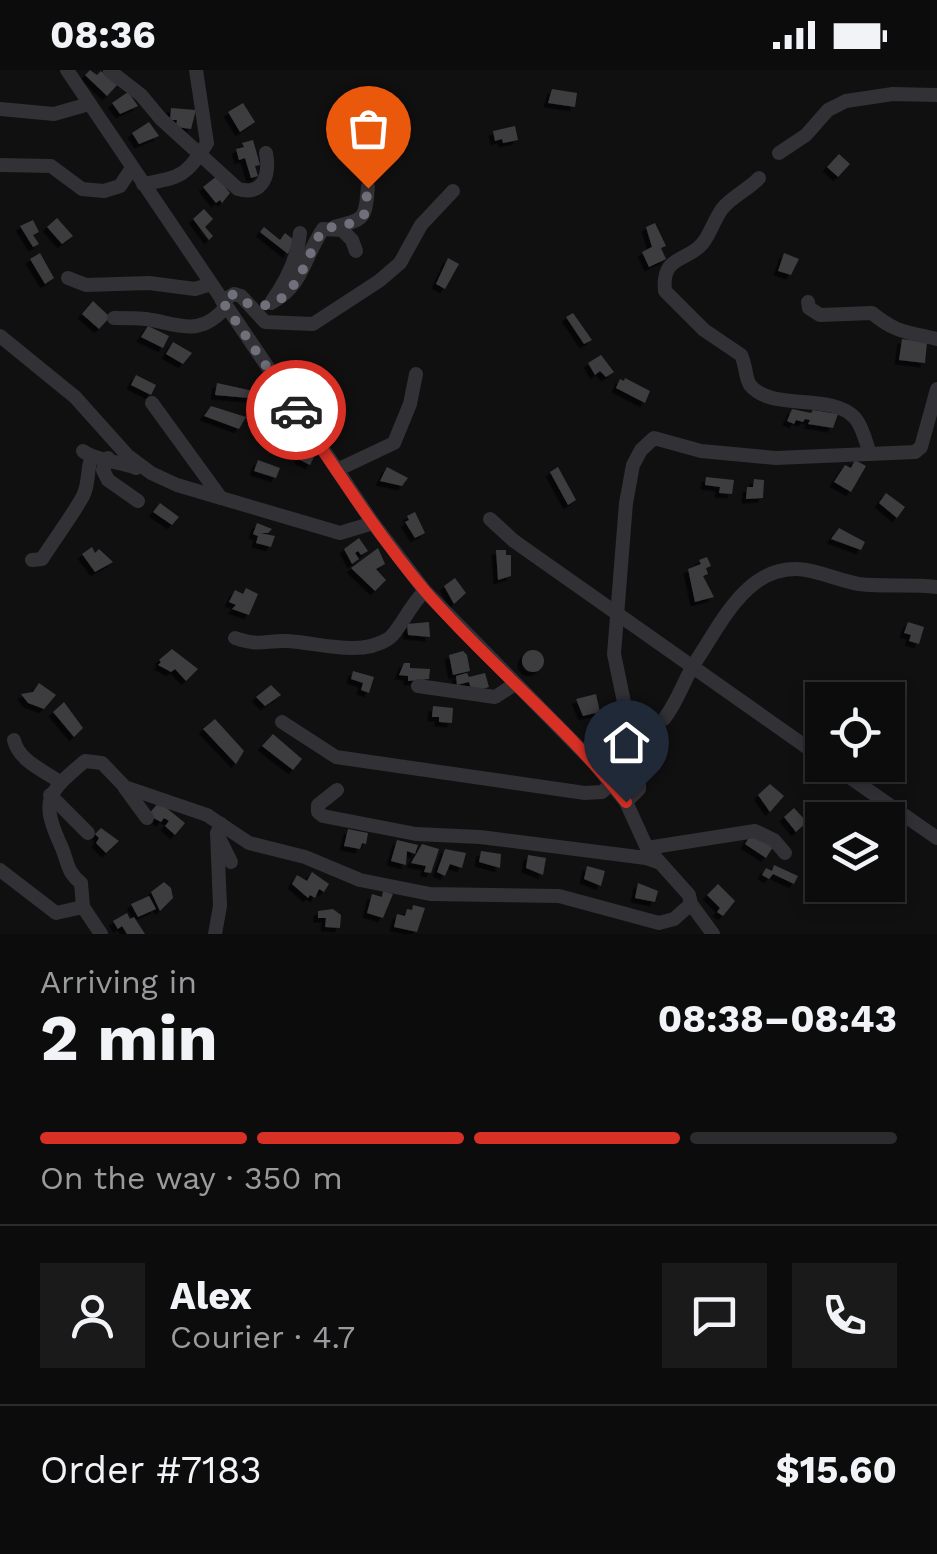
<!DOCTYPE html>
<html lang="en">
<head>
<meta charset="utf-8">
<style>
	:root { --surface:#0c0c0d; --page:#1a1a1b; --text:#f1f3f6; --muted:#9a9b9d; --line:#2c2c2e; --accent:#d93025 }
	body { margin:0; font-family:"Work Sans",sans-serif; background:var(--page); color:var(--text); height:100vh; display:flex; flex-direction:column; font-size:38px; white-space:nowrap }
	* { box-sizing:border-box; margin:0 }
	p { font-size:32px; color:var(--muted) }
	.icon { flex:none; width:55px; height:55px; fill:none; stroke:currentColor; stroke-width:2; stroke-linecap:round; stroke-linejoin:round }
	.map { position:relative; height:864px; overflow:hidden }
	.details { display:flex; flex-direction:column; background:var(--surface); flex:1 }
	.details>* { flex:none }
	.tools { position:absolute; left:805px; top:612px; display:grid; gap:20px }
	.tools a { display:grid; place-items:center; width:100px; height:100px; border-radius:0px; background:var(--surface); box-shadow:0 5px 15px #0003,0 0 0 2px var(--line); font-size:50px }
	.pin { position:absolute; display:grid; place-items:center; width:85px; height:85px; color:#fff; margin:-102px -42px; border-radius:50% 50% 50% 0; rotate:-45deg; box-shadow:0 0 10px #0007 }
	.pin .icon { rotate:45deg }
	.courier { position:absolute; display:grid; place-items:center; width:100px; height:100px; margin:-50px; border:8px solid #d93025; border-radius:50%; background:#fff; color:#222; box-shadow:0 2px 12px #0007 }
	.overview em { font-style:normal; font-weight:700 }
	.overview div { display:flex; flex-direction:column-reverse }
	.overview { display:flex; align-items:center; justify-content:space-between; height:170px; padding:0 40px }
	h1 { font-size:65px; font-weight:700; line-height:75px }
	.bar { display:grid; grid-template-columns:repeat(4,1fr); gap:15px 10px; align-content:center; height:120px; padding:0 40px }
	.bar i { height:12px; border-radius:8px; background:var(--line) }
	.bar .selected { background:var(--accent) }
	.bar p { grid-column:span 4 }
	.line { display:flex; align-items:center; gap:25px; padding:0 40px; border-top:2px solid var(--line) }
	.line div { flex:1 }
	.round { display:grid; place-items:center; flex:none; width:105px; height:105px; border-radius:0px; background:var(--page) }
	.status { display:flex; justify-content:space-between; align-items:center; height:70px; padding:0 50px; background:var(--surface); direction:ltr }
	.status svg { height:28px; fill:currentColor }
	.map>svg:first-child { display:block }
	.building { fill:#3c3d41; filter:url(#shadow) }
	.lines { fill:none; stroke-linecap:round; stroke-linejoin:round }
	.minor { stroke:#313136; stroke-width:14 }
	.done { stroke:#6f7079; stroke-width:10; stroke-dasharray:0 18 }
	.route { stroke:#d93025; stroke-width:12 }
</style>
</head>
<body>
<div class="status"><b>08:36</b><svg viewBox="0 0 49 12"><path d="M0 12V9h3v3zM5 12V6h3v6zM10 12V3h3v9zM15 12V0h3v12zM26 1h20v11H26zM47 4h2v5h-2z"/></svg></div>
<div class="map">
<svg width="937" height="864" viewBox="0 0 937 864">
	<defs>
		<filter id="shadow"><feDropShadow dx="-4.5" dy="4.5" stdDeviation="0" flood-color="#0009"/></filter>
	</defs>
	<rect width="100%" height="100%" fill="#101011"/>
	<!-- building -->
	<g class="building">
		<polygon points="90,0 97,5 101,1 111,10 120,12 107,26 85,5"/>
		<polygon points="552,19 577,23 575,37 548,33"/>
		<polygon points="128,22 138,36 120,44 112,33"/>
		<polygon points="243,33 255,52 240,62 228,42"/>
		<polygon points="171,38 196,40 191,59 176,57 177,50 170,50"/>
		<polygon points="149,52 159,66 139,74 132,63"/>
		<polygon points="337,53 345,67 352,64 357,76 339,83 329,58"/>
		<polygon points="515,56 518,70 503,73 502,69 495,71 493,61"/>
		<polygon points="253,70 260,95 255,96 258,106 251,108 245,88 239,90 236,79 244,77 242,73"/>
		<polygon points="839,84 850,94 838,107 827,97"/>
		<polygon points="217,106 230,123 222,133 220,130 216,133 203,117"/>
		<polygon points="204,139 213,149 205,157 213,166 209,170 193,149"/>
		<polygon points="57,148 73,166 62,174 47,157"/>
		<polygon points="33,150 39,162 33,165 39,174 33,177 20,156"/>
		<polygon points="655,153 666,176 661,178 666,189 649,197 642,182 652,177 646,157"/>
		<polygon points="264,157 280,170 285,163 294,170 288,184 260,162"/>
		<polygon points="40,183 54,208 45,214 30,189"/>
		<polygon points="784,183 799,189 791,205 778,201"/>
		<polygon points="448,188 459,194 445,219 436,214"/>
		<polygon points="93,231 110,247 99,259 82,244"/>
		<polygon points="573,243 592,270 584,274 566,247"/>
		<polygon points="148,256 169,266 163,278 141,267"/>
		<polygon points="902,269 927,272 925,293 899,290"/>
		<polygon points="173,272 192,283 183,294 166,284"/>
		<polygon points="601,285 614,302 606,307 600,301 595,305 588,293"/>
		<polygon points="136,305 156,315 151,325 131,315"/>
		<polygon points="625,308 650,321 645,333 616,318 620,309 624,311"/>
		<polygon points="217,313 258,322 260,329 215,325"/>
		<polygon points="211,336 246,347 239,359 204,346"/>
		<polygon points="792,339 811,343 813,340 838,344 833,358 808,354 810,350 805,349 803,352 796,350 794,354 787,351"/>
		<polygon points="299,372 316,383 310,395 298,389 300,386 294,383"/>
		<polygon points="258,390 280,398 276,408 254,401"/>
		<polygon points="855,390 866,396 851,422 834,412 845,395 851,398"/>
		<polygon points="387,397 408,408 402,416 380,411"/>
		<polygon points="558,397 576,430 568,435 550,402"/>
		<polygon points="706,407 734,410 732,424 719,423 720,417 705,415"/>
		<polygon points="754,409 764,410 763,428 746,429 747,417 753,417"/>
		<polygon points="886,423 905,437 897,448 879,433"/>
		<polygon points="160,433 179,447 172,455 153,442"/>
		<polygon points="415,442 425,463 415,468 405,452 409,450 407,446"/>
		<polygon points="257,453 272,459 268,463 260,463 275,466 271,477 256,473 258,466 253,464"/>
		<polygon points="839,458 865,472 861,480 831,469"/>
		<polygon points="359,468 368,481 361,485 358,481 355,483 359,489 352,494 344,479"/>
		<polygon points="92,477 95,483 99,479 113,492 95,502 82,484"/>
		<polygon points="378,478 385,494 376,499 386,510 375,521 351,498"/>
		<polygon points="496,480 506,480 506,485 511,485 511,506 498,510"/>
		<polygon points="707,487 711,496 706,498 708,504 703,506 714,527 695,532 688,499 701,494 699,490"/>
		<polygon points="455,508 466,523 454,534 444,516"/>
		<polygon points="246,518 258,524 249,545 232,539 236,535 229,532 235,520 243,524"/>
		<polygon points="429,552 430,567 408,565 407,554"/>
		<polygon points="908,552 924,557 919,574 909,571 911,565 904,563"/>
		<polygon points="172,579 198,599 186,611 175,599 171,602 158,595 161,592 159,590"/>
		<circle cx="533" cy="591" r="11"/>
		<polygon points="463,581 467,585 470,601 453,605 449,585"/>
		<polygon points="404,593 410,593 410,598 430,599 429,609 408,611 408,606 399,605"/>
		<polygon points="353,601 374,607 369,623 361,620 363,613 351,609"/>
		<polygon points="467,603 469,607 485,603 489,617 472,622 469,612 457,615 456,606"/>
		<polygon points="39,613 56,625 44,639 28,633 21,624 33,622"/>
		<polygon points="271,615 281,625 265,636 256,627"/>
		<polygon points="596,624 600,642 583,646 576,629"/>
		<polygon points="64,632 83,658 74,667 53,642"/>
		<polygon points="433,636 453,638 452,653 439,652 439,647 432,647"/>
		<polygon points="215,649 244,681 236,694 203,659"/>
		<polygon points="273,664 302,689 293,700 262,676"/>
		<polygon points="770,714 784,726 770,742 758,725"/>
		<polygon points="857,730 863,749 849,750 843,735"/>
		<polygon points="159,732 185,753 175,765 165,756 169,751 164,748 161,752 148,745"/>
		<polygon points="794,738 807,752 796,762 784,747"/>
		<polygon points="101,758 119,771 106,783 96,773 99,768 95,764"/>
		<polygon points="348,759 368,763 366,774 362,773 360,779 344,776"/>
		<polygon points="751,764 775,774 766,788 745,774"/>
		<polygon points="397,770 418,775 415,784 407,781 406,795 391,791"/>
		<polygon points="422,774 439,779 431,803 424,802 426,796 411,793"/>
		<polygon points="445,779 466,783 462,798 450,794 445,806 437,802"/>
		<polygon points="481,781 501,784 500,798 479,792"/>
		<polygon points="528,785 546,788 543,805 526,798"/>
		<polygon points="774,795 798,806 794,814 773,804 769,809 762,805 766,798 772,801"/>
		<polygon points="587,796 605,801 601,816 584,809"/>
		<polygon points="312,802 329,814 324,822 319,819 315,828 310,825 308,828 292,814 297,805 307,811"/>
		<polygon points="164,812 171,818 173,828 160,841 151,822"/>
		<polygon points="638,813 658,821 655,832 635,828"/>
		<polygon points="718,814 735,831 723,846 717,842 720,838 707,825"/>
		<polygon points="383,821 393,824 383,848 367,843 372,824 382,827"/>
		<polygon points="149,826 156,839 138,847 131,834"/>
		<polygon points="413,835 425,838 417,862 394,857 397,844 405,846 407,839 412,840"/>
		<polygon points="333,839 341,845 340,858 325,857 326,848 318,848 318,841"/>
		<polygon points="127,843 130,849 134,847 145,864 127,864 122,856 118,859 113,851"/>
	</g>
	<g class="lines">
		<!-- minor -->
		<g class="minor">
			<polyline points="67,0 373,453 425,521 595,694 626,732 647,778 689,825 691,834 713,864"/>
			<path d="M 110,1 L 141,25 L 161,49 L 238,119 C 264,126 270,104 266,83"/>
			<polyline points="0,39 54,44 89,34"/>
			<polyline points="779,83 806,65 828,40 846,31 893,24 937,25"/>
			<polyline points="0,95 51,96 82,119 104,121 120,116 132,98"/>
			<path d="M 759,108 C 748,120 732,126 722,139 C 714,150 710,165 702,174 C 687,192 661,185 665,221 L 704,260 L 741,285 C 746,295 745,307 750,315 C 771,342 832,322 855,348 C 863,357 866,373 870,384"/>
			<path d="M 143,114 C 181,108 187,105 207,73 L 196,0"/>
			<path d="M 334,157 C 365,149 365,150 368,117"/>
			<polyline points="68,208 86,215 149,213 195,219 211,214"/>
			<polyline points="222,231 234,224 241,226 265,252 313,254 379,211 400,193 421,155 453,121"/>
			<path d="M 272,231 C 286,211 298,188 300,163"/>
			<path d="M 808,232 L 809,238 L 820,245 L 872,243 C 896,263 908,262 937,269"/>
			<path d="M 271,233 C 304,215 303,189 323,159 L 342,160 L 352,170 L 356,181"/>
			<path d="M 114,248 C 124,248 136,248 146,249 C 180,254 199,268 226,237"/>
			<polyline points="0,266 75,327 127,385 151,403 177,415 340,463 373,453"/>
			<polyline points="152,333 221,428"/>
			<path d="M 83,381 C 94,390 121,392 136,398"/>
			<polyline points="108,388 103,400 108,410 138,431"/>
			<polyline points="337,400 394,373 410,334 416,304"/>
			<polyline points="490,449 514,471 822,688"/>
			<path d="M 32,490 L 42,489 C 55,468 71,448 83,426 C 90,412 86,400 92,387"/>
			<path d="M 235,568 C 261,577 265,570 288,571 C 319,573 360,587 388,569 C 398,563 411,533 425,521"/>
			<polyline points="418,616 495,627 515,614"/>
			<path d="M 664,649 C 680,628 684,608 698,588 C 723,550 750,491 806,500 C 824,503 841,511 859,514 C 884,517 911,514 937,517"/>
			<polyline points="282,652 336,687 585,723 602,722 611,714"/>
			<path d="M 14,670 C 18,690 44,701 60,712"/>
			<polyline points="832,695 937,768"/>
			<polyline points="125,718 147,748"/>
			<polyline points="337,720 318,735 318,742 323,746 416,764 480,767 646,788 660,793"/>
			<polyline points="50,725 88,763"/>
			<polyline points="626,732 639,719 639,704 614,584 626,433 633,395 641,380 654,368 701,381 776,388 915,382 921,377 937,319"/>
			<polyline points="217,764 231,792"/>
			<polyline points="647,778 755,761 774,770 785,783"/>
			<polyline points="0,800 56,843 83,837 101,864"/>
			<path d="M 83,837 L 81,813 C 67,802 68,793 62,778 C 40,730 46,724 85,691 L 102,693 L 125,717 L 207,745 L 249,773 L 305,787 L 360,810 L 430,824 L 559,826 L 659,853 L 674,849 L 691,834"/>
			<polyline points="215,864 220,836 217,763 221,754"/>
		</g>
	</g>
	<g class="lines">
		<!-- done -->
		<path class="done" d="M 296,340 L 222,231 L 234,224 C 242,227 245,234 253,235 C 295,242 306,185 323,159 L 353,153 L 364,145 L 368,118"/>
		<!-- route -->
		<path class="route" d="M 296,340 C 337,401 377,464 425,521 C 489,595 566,655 626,732"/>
	</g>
</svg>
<div class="tools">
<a><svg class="icon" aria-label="locate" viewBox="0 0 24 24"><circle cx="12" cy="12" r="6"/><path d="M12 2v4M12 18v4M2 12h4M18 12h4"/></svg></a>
<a><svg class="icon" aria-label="layers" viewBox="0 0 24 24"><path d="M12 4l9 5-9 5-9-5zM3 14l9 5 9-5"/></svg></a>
</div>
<div class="pin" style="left:368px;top:118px;background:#ea580c"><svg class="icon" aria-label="bag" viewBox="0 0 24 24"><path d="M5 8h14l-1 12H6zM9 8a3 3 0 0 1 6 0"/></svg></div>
<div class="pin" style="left:626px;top:732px;background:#1f2937"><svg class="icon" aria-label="home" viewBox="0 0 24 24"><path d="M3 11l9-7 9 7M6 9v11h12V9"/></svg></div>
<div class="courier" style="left:296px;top:340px"><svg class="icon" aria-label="car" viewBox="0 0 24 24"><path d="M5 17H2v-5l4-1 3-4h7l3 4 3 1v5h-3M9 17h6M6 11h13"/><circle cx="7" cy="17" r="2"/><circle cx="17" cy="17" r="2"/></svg></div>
</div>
<section class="details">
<div class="overview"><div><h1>2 min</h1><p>Arriving in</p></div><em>08:38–08:43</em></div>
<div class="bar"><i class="selected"></i><i class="selected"></i><i class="selected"></i><i></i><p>On the way · 350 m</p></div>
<div class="line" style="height:180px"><a class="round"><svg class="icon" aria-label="person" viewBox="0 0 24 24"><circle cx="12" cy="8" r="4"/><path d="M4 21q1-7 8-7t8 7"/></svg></a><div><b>Alex</b><p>Courier · 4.7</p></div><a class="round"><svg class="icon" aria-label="chat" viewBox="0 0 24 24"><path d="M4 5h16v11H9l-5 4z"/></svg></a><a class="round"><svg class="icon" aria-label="phone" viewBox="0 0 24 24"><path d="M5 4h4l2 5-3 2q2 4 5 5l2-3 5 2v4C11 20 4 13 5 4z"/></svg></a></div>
<div class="line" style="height:130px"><div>Order #7183</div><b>$15.60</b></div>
</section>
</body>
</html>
